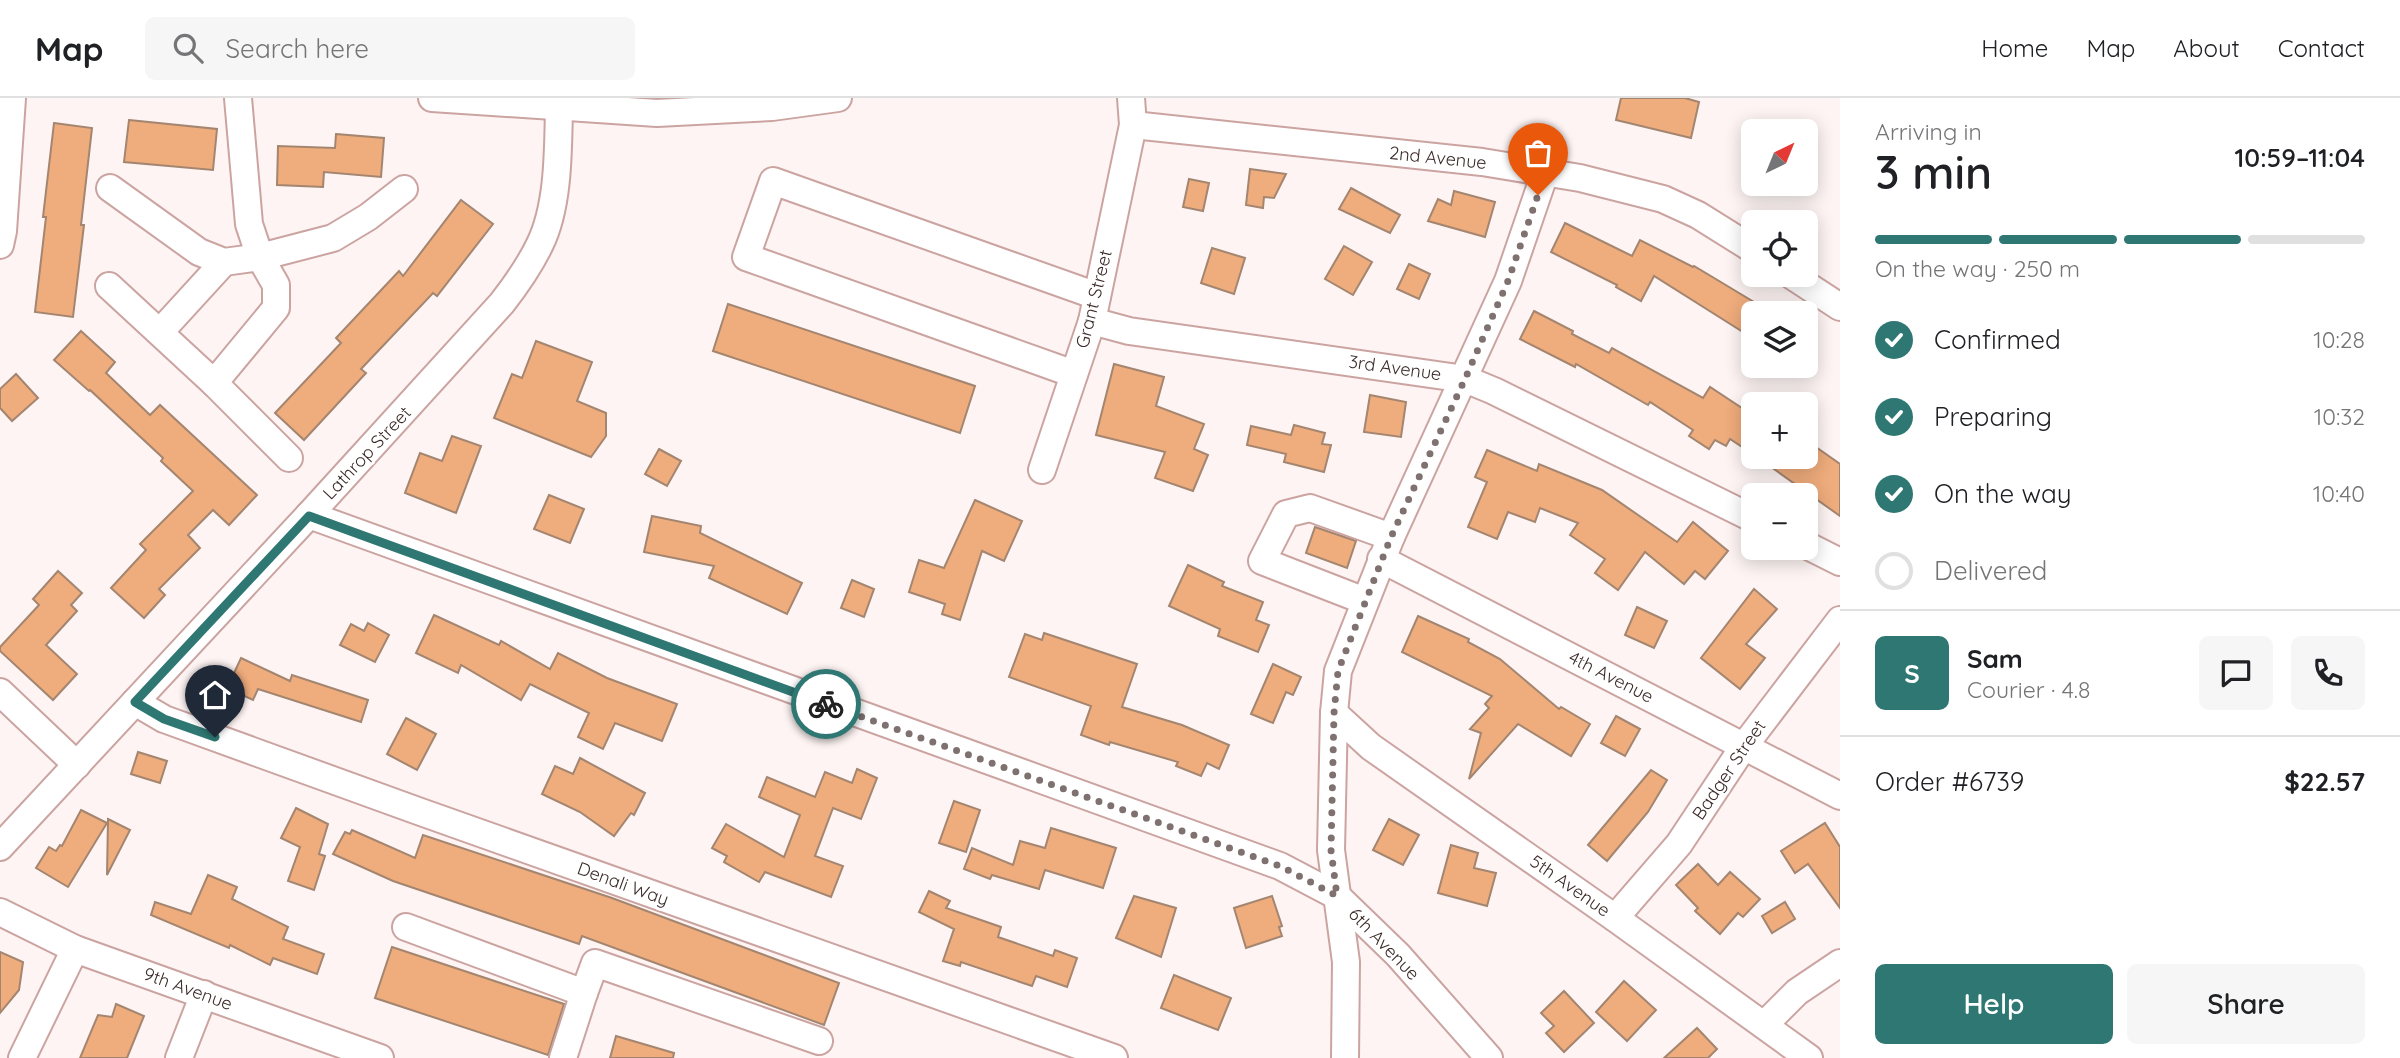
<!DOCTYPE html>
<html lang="en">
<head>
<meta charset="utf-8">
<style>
	:root { --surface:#fff; --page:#f6f6f6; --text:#202124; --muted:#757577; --line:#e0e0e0; --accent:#2e7772 }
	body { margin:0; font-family:Quicksand,sans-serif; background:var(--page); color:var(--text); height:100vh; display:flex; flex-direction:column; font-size:26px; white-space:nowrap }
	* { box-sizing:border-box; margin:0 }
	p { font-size:23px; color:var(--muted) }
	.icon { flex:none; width:38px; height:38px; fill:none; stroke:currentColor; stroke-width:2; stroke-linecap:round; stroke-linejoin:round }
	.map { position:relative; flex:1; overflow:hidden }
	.details { display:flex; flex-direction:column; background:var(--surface); width:560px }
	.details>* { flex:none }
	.needle { width:46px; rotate:43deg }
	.buttons { position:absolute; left:1741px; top:21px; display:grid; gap:14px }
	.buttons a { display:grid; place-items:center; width:77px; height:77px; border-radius:10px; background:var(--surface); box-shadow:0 4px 18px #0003; font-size:35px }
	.pin { position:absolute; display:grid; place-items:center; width:60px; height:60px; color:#fff; margin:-72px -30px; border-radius:50% 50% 50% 0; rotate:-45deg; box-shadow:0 0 7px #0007 }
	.pin .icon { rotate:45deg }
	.courier { position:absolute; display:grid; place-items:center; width:70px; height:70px; margin:-35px; border:5px solid #2e7772; border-radius:50%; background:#fff; color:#222; box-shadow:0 2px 9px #0007 }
	.overview em { font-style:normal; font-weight:600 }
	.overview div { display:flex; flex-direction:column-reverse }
	.overview { display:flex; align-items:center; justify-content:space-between; height:119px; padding:0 35px }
	h1 { font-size:46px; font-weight:600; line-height:52px }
	.bar { display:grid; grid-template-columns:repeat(4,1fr); gap:10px 7px; align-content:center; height:84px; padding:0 35px }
	.bar i { height:9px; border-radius:5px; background:var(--line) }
	.bar .current { background:var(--accent) }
	.bar p { grid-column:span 4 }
	.line { display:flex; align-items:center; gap:18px; padding:0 35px; border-top:2px solid var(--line) }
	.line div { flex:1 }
	.round { display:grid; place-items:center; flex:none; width:74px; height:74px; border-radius:10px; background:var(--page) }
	ol { padding:0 35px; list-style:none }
	li { display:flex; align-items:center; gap:21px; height:77px }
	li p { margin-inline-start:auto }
	li .icon { padding:7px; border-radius:50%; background:var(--accent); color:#fff; stroke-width:4 }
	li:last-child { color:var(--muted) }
	li i { width:38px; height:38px; border:4px solid var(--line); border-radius:50% }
	.cta { display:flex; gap:14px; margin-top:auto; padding:14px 35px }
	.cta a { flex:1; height:80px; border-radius:10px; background:var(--accent); color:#fff; font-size:28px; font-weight:600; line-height:80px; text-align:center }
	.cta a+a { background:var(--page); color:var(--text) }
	header { display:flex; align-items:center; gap:42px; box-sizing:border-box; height:98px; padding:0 35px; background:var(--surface); border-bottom:2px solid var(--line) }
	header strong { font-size:33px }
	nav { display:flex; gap:38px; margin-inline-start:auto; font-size:24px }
	.search { width:490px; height:63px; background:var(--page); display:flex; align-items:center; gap:18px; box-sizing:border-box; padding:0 24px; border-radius:10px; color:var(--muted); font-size:26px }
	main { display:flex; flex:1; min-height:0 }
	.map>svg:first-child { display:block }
	.building { fill:#efac7c; stroke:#a38570; stroke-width:2 }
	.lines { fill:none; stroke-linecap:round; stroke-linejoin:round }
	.minor-casing { stroke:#cba4a1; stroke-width:30 }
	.minor { stroke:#fff; stroke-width:26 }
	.done { stroke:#7e7170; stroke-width:7; stroke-dasharray:0 12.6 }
	.route { stroke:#2e7772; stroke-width:9 }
	.labels { text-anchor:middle; stroke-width:6; stroke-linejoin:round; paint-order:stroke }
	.street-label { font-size:18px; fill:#3a2a29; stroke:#fff }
</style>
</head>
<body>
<header>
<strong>Map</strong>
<div class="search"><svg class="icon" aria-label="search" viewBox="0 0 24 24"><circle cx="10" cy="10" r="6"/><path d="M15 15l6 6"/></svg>Search here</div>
<nav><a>Home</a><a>Map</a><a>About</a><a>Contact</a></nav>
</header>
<main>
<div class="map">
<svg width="1840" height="960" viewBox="0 0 1840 960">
	<rect width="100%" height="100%" fill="#fdf4f3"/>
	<!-- building -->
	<g class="building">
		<polygon points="1621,0 1685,0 1699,4 1691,40 1616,22"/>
		<polygon points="129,22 217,31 213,72 124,64"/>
		<polygon points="54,25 92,30 81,127 84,127 73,219 35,214 46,119 43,119"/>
		<polygon points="336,36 384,40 381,79 324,74 323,89 277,87 278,48 335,50"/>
		<polygon points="1250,71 1286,76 1274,100 1264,99 1263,110 1246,107"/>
		<polygon points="1189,81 1209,85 1203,113 1183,109"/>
		<polygon points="1351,90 1400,117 1390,135 1339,111"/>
		<polygon points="1454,93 1495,104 1485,139 1428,123 1438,101 1451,107"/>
		<polygon points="461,102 493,126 437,198 433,195 361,271 366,275 304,342 275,315 341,245 336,240 399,173 403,178"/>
		<polygon points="1565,125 1632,158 1640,142 1693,169 1694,168 1754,204 1754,241 1654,178 1641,203 1616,189 1617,187 1551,154"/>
		<polygon points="1344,148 1372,164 1353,197 1325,181"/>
		<polygon points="1212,150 1245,160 1234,196 1201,185"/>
		<polygon points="1409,166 1430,176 1419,201 1397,191"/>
		<polygon points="728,206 975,288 960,335 713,253"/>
		<polygon points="1534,213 1573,233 1572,236 1609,255 1612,250 1703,300 1710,289 1754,318 1754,357 1730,341 1726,348 1715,342 1709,351 1689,338 1693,332 1650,304 1648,307 1576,266 1575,269 1520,241"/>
		<polygon points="81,233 115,264 106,275 150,317 160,307 257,397 229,427 213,412 188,437 200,450 159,491 165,497 144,520 111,490 146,452 140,446 193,393 161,363 163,360 90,292 89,293 54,262"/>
		<polygon points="536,243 592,264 577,303 606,315 606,338 591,359 494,320 512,276 522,280"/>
		<polygon points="1114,266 1164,279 1156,308 1204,326 1194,351 1208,357 1193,393 1155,380 1165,354 1096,337"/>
		<polygon points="16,276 38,300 12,323 0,310 0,291"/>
		<polygon points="1370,297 1406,304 1401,339 1364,334"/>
		<polygon points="1294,327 1325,335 1322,346 1331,347 1324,374 1284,364 1286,356 1247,347 1251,328 1291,337"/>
		<polygon points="452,338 481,348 456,415 405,395 420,355 442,363"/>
		<polygon points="1806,342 1840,366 1840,418 1757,359 1806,359"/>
		<polygon points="659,351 681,363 667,388 645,376"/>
		<polygon points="1487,352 1537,373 1539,366 1602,392 1677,444 1693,424 1728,453 1705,481 1695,473 1684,486 1645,454 1618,492 1595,475 1605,461 1570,437 1578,425 1540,410 1535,424 1508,414 1497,441 1468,429 1487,384 1475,379"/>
		<polygon points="549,397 584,411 570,445 534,431"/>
		<polygon points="975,402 1022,423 1004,463 982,453 960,522 942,516 945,506 909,494 919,462 944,470"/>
		<polygon points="652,418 701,428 700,435 802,485 787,516 709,480 714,468 644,454"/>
		<polygon points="1315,429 1356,443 1347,470 1306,455"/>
		<polygon points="1188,467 1224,484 1222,488 1263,504 1256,522 1269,527 1258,554 1218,538 1220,531 1169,508"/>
		<polygon points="58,473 82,495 71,507 77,513 46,547 77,576 53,602 0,553 0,549 39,507 33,501"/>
		<polygon points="852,482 874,491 864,519 841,510"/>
		<polygon points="1754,491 1777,511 1746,546 1765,560 1740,591 1701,560"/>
		<polygon points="1637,509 1667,523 1654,550 1625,537"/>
		<polygon points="434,517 499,547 501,543 550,571 558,555 607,580 677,606 662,643 615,625 603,651 578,639 589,615 530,586 521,602 461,567 458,575 416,555"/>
		<polygon points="1418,518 1469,541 1468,544 1500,561 1559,611 1561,609 1590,626 1571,658 1518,626 1469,681 1481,635 1470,631 1489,610 1485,606 1492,598 1402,554"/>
		<polygon points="368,525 389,537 375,564 340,547 351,526 364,533"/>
		<polygon points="1044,535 1137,566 1122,609 1182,627 1229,647 1219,671 1207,665 1201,678 1176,668 1178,664 1110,644 1109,647 1081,637 1091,608 1009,579 1025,536 1042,542"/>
		<polygon points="241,560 290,583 292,577 368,602 361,624 258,591 253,602 227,590"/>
		<polygon points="1273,566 1301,579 1293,597 1286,594 1273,625 1251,616"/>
		<polygon points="1616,618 1640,631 1625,658 1601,645"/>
		<polygon points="406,620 436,636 417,672 387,656"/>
		<polygon points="138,654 167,663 160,685 131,676"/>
		<polygon points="580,660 645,695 634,717 631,715 614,738 580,714 542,696 555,668 573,676"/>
		<polygon points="857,671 877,680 861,721 833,710 815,758 843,768 831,799 765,774 759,784 724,764 727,758 712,750 726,726 784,759 800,717 759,699 767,679 815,699 825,674 852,685"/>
		<polygon points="1651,672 1667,682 1648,714 1607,763 1588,747"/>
		<polygon points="954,703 980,712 966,754 939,745"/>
		<polygon points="296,710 328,726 319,756 325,758 314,792 288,783 300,749 281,740"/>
		<polygon points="81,712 107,725 68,789 36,770 49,749 56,753 60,747 62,748"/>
		<polygon points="108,721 130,732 107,777"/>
		<polygon points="1389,721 1419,737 1403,767 1373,752"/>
		<polygon points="1825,725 1840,749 1840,810 1808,766 1795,775 1781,753"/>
		<polygon points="1051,730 1116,750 1103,790 1045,772 1039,791 992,777 990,781 964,771 972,750 1013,767 1020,743 1045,750"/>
		<polygon points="352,732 415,760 423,737 612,800 839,885 824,927 582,838 579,846 393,783 333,756 345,734 350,736"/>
		<polygon points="1451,747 1478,755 1474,770 1496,775 1487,808 1438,795"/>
		<polygon points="1698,766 1718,787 1730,774 1760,801 1743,819 1738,815 1720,836 1695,813 1698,810 1676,787"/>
		<polygon points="208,777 237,789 232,801 288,829 283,841 324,856 317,876 273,860 270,867 230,847 229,850 151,817 155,804 191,816"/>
		<polygon points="929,793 950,803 946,810 1001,829 998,839 1053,858 1055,852 1077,860 1067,889 1036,878 1032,888 961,864 960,868 943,863 954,831 919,814"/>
		<polygon points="1134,798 1176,810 1161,859 1116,840"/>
		<polygon points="1272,798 1282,828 1279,829 1282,838 1246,850 1234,810"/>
		<polygon points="1785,804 1795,821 1772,835 1762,818"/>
		<polygon points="392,849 564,906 548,957 375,900"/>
		<polygon points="0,854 23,864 19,892 0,915"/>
		<polygon points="1174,877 1231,900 1218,932 1161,910"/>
		<polygon points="1624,883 1656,912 1627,943 1596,914"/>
		<polygon points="1564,893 1594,925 1564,954 1546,935 1554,928 1541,915"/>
		<polygon points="116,906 144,918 127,960 80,960 98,917 112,919"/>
		<polygon points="1697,930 1717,951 1708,960 1664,960"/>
		<polygon points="616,938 674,955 673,960 610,960"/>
	</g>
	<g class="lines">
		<!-- minor casing -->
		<g class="minor-casing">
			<g id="minor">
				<polyline points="238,0 249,126 260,159 333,140 368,119 404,91"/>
				<polyline points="432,0 657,15 772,9 838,0"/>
				<polyline points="1133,27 1482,64 1580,80 1663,101 1698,117 1754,152"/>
				<polyline points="110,90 199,154 224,164 260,159 276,187 276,210 214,285 289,360"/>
				<polyline points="0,147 3,133 12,0"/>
				<polyline points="1791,177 1840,209"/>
				<polyline points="109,188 214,285"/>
				<polyline points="1092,223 1129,233 1465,281 1494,293 1754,421"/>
				<polyline points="160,234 224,164"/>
				<polyline points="1074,276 746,159 773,83 1097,198"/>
				<polyline points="1042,372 1092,223 1133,27 1131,0"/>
				<polyline points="309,417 1280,768 1337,798 1398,857 1489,960"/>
				<polyline points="1806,447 1840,464"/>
				<polyline points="1381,461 1840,698"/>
				<polyline points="1365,503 1262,463 1286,416 1310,410 1391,439"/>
				<polyline points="0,594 77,667"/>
				<polyline points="135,604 164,621 418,713 1114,960"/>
				<polyline points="1334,615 1371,649 1615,820 1809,960"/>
				<path d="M 0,749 L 309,417 L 502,205 C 516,187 530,167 540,146 C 559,107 558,51 559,8"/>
				<polyline points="0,814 75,851 380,960"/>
				<polyline points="1615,820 1679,746 1744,648 1840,522"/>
				<polyline points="406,829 584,895 563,960"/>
				<polyline points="584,895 595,865 819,943"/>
				<polyline points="1764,927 1797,894 1840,865"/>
				<polyline points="22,960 75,851"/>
				<polyline points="179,960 204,896"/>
				<polyline points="1345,960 1346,864 1331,752 1334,615 1338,573 1391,439 1508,183 1545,75"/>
			</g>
		</g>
		<!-- minor -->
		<use href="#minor" class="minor"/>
	</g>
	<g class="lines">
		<!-- done -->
		<polyline class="done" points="826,606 1280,768 1337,798 1331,752 1334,615 1338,573 1391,439 1465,281 1508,183 1538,97"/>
		<!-- route -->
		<polyline class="route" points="215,639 164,621 135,604 309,418 826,606"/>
	</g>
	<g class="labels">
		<!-- street labels -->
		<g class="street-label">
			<text transform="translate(1438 60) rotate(6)" y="6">2nd Avenue</text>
			<text transform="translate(1094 201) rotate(-76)" y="6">Grant Street</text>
			<text transform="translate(1395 270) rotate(8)" y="6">3rd Avenue</text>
			<text transform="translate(367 355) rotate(-47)" y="6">Lathrop Street</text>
			<text transform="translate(1611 579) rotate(27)" y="6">4th Avenue</text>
			<text transform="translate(1729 672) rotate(-56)" y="6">Badger Street</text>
			<text transform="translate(623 786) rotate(20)" y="6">Denali Way</text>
			<text transform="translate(1570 788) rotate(35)" y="6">5th Avenue</text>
			<text transform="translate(1384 846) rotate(46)" y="6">6th Avenue</text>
			<text transform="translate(188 891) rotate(20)" y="6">9th Avenue</text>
		</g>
	</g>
</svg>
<div class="buttons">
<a><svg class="needle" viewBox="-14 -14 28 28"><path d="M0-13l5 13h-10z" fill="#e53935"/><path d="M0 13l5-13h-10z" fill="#757577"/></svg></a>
<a><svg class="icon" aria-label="locate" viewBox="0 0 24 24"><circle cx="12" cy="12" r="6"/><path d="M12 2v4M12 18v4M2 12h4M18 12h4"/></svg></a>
<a><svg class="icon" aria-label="layers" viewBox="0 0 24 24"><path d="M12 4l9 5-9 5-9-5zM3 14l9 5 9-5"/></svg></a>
<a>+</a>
<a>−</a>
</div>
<div class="pin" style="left:1538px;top:97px;background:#ea580c"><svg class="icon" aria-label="bag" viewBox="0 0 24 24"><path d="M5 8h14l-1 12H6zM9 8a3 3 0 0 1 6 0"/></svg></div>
<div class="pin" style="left:215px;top:639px;background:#1f2937"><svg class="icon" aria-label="home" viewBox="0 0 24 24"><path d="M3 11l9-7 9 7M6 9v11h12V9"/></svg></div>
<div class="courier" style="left:826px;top:606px"><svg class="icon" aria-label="bike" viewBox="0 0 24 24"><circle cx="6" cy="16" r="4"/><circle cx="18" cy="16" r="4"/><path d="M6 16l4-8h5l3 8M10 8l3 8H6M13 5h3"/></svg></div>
</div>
<section class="details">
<div class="overview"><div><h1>3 min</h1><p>Arriving in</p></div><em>10:59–11:04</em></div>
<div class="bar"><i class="current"></i><i class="current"></i><i class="current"></i><i></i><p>On the way · 250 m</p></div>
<ol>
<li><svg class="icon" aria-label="check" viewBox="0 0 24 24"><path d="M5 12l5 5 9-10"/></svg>Confirmed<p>10:28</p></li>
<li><svg class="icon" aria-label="check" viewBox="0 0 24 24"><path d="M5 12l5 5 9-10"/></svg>Preparing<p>10:32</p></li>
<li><svg class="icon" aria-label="check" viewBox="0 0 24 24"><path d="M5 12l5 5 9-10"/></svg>On the way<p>10:40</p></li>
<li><i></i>Delivered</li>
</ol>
<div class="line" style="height:126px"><b class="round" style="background:var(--accent);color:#fff">S</b><div><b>Sam</b><p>Courier · 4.8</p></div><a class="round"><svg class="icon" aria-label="chat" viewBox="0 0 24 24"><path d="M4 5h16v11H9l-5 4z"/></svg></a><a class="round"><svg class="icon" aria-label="phone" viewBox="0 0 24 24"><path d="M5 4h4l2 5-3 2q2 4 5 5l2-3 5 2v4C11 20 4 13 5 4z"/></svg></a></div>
<div class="line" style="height:91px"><div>Order #6739</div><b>$22.57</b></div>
<div class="cta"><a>Help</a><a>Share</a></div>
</section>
</main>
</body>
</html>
